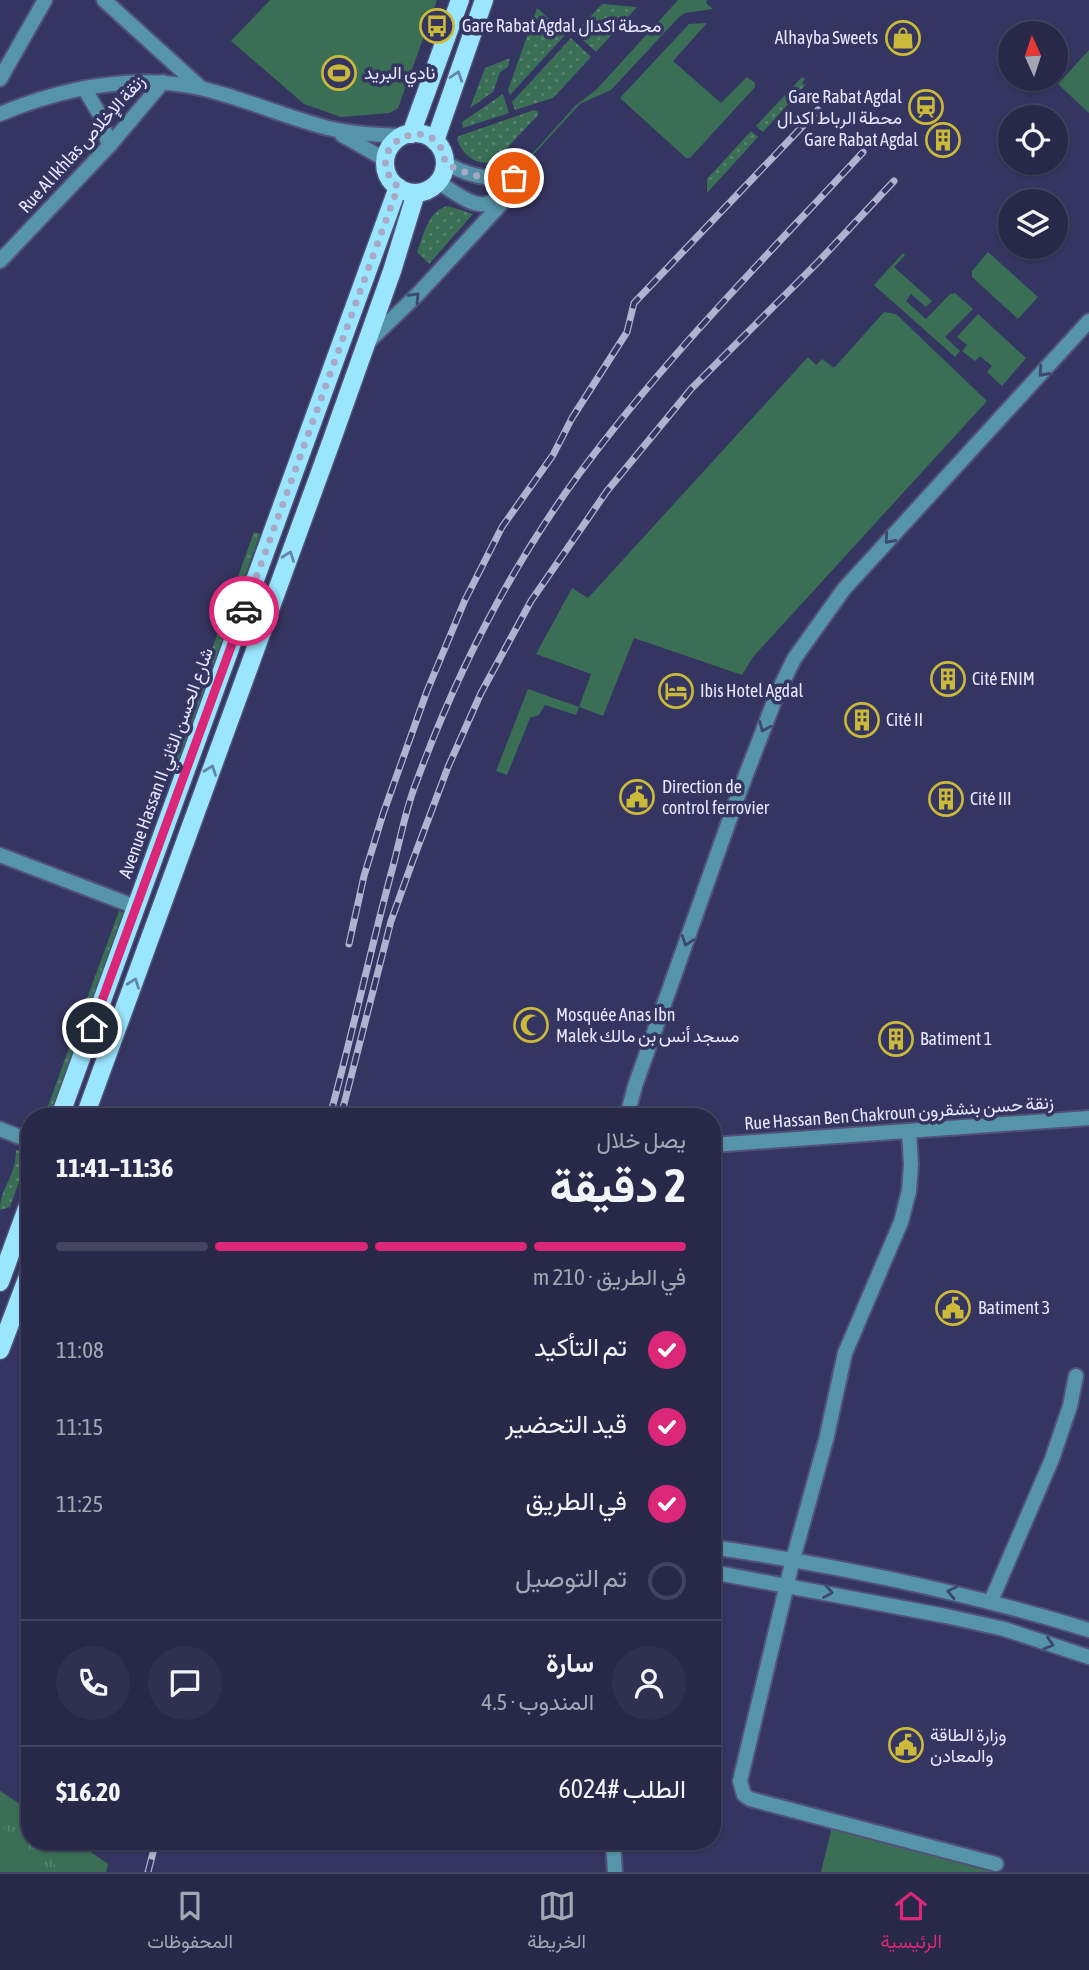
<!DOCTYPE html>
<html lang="ar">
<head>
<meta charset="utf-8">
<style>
	:root { --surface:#282849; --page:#303050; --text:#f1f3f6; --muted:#a5a6b4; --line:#444461; --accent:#db2777 }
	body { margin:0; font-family:"Asap Condensed",Vazirmatn,sans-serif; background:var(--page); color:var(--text); direction:rtl; height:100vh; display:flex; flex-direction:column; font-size:26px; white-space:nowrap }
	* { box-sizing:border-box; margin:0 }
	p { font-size:23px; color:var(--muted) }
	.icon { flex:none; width:38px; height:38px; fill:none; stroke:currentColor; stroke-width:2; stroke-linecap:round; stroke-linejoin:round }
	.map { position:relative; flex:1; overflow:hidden; direction:ltr }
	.details { position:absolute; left:21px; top:1108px; width:700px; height:742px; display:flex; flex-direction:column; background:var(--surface); border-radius:28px; box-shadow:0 2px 5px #0004,0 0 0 2px var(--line); direction:rtl }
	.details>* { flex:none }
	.needle { width:46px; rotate:357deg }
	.controls { position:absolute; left:998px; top:21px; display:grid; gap:14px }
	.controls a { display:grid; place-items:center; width:70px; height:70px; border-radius:50%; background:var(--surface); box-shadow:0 2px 5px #0004,0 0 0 2px var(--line); font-size:35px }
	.pin { position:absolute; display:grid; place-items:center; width:60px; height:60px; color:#fff; margin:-30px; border:4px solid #fff; border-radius:50%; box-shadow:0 2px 7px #0007 }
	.courier { position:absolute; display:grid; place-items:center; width:70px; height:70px; margin:-35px; border:5px solid #db2777; border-radius:50%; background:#fff; color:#222; box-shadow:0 2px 9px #0007 }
	.summary em { font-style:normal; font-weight:700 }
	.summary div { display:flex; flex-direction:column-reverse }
	.summary { display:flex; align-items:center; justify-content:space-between; height:119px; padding:0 35px }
	h1 { font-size:46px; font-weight:700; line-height:52px }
	.bar { display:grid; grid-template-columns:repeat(4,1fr); gap:10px 7px; align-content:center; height:84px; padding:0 35px }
	.bar i { height:9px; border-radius:5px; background:var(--line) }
	.bar .current { background:var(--accent) }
	.bar p { grid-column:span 4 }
	.line { display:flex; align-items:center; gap:18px; padding:0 35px; border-top:2px solid var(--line) }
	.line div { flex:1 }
	.round { display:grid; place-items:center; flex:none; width:74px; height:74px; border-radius:37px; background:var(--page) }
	ol { padding:0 35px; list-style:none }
	li { display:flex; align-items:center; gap:21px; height:77px }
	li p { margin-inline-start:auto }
	li .icon { padding:7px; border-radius:50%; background:var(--accent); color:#fff; stroke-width:4 }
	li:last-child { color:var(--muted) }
	li i { width:38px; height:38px; border:4px solid var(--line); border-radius:50% }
	.menu { display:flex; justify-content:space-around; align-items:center; height:98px; border-top:2px solid var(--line); background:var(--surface); font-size:19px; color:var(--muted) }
	.menu a { display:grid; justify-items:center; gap:4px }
	.menu .current { color:var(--accent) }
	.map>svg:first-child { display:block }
	.grass { fill:url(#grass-dots) }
	.park { fill:url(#park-tufts) }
	.garden { fill:#3a6f56 }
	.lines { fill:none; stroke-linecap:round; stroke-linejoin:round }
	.minor-casing { stroke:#51517a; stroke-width:18 }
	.major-casing { stroke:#51517a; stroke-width:21 }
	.minor { stroke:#5594a9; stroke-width:14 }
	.major { stroke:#9be6ff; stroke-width:18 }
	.rail-casing { stroke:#b1b2d0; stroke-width:7 }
	.rail { stroke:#353561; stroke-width:4.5; stroke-dasharray:13; stroke-linecap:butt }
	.oneway { stroke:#6385a8 }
	.oneway2 { stroke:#3b486f }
	.done { stroke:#a7a9c7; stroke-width:7; stroke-dasharray:0 12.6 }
	.route { stroke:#db2777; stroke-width:9 }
	.labels { text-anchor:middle; stroke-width:7; stroke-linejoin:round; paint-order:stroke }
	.poi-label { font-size:18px; fill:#e5e7fe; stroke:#353561; text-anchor:start }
	.street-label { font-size:18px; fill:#e5e7fe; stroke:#353561 }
</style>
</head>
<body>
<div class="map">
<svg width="1089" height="1872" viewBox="0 0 1089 1872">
	<defs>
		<pattern id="grass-dots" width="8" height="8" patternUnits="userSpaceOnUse" patternTransform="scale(1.75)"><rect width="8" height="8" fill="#3a6f56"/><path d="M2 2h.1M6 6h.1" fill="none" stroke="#56846f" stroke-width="1.8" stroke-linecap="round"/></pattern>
		<pattern id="park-tufts" width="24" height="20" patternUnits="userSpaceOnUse" patternTransform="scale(1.75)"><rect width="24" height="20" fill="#3a6f56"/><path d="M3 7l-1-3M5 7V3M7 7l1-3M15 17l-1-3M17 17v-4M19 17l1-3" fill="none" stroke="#56846f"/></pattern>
	</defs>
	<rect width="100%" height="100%" fill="#353561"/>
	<!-- grass -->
	<g class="grass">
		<polygon points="602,4 637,7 596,52 575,33"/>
		<polygon points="537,8 566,34 510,95 508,90"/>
		<polygon points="571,38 591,57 553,98 515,110 512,102"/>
		<polygon points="510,58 508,67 500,72 493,92 470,108 485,68"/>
		<polygon points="802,77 805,79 802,83 804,85 808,82 763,132 756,126"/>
		<polygon points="503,94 509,113 463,128 462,122"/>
		<path d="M 534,110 L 538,112 L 538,115 L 495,161 C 477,167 463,156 457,139 L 459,136 Z"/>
		<polygon points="751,131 758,137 707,193 707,179"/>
		<path d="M 448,206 L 473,214 L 429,264 L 417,252 C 424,235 428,210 448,206 Z"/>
		<polygon points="254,532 260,534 213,665 207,663"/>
		<polygon points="204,674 210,676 176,771 170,769"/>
		<polygon points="119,911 125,913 87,1017 81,1015"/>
		<polygon points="77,1026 83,1028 53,1111 47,1109"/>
		<path d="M 16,1150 L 29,1154 L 10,1207 L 0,1210 C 0,1187 16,1178 16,1150 Z"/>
	</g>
	<!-- park -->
	<polygon class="park" points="0,1791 30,1811 30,1841 74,1841 108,1864 106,1872 0,1872"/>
	<!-- garden -->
	<g class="garden">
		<polygon points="270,0 437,0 398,108 390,113 341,117 304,104 231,41"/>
		<polygon points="678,0 707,0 706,3 713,9 685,13 679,17 611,90 580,104 534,154 531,155 575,106 597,89"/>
		<polygon points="707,23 673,61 721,103 747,77 755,83 755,87 690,158 686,158 620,98 689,24"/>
		<polygon points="1089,50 1089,113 1058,84"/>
		<polygon points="988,252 1038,297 1018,319 972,277 972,271"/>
		<polygon points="903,253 905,255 894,267 932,301 926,307 911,294 906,301 926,319 950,294 955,293 973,309 945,337 960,351 955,357 874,285"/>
		<polygon points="884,312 896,314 987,401 753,657 742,675 634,638 603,716 579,707 576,715 545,705 539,715 530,718 507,775 496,771 528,689 579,707 591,674 536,654 572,588 588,598 808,357 816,365 822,359 834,368"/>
		<polygon points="978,314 1026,358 1002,386 987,372 992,366 980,356 975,361 962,351 967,345 957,337"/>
		<polygon points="0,1791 30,1811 30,1832 0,1810"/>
		<polygon points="0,1825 27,1846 46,1872 0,1872"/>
		<polygon points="832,1827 1001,1872 821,1872"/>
		<polygon points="39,1841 74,1841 108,1864 106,1872 60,1872"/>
	</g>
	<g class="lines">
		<!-- minor casing -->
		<g class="minor-casing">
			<g id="minor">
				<polyline points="104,0 201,88"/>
				<polyline points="0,79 45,0"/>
				<polyline points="84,88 100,115 109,146"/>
				<path d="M 0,114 C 63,88 133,74 200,88 C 243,98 285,117 328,128 C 353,134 378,135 403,136"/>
				<polyline points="342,135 386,160"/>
				<path d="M 445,163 C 470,177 494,182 522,177"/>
				<path d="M 438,182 C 457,193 481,217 500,196"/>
				<polyline points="0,261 109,146 163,82"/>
				<polyline points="367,343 418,294 513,191 522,177"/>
				<polyline points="0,855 136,907"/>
				<polyline points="627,1116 635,1086 739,793 777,694 794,659 844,589 1089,321"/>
				<polyline points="0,1129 30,1141"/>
				<polyline points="909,1131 911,1165 909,1191 901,1222 845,1353 826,1440 793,1559 740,1781 744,1795 750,1799 996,1864"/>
				<polyline points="712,1145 1089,1118"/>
				<path d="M 712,1547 C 840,1566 965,1592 1089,1630"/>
				<polyline points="712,1572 946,1616 1004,1629 1089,1657"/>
				<polyline points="991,1601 1052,1459 1070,1406 1076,1376"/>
				<polyline points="613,1841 615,1872"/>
			</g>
		</g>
		<!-- major casing -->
		<g class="major-casing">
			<g id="major">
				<circle cx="415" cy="163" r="30"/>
				<polyline points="411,134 460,0"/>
				<polyline points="435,141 484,0"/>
				<polyline points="60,1116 398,187"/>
				<polyline points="85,1116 330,445 392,271 416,193"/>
				<polyline points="0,1282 30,1200"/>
				<polyline points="0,1350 30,1271"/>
			</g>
		</g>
		<!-- minor -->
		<use href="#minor" class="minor"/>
		<!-- major -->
		<use href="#major" class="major"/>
		<!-- rail casing -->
		<g class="rail-casing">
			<g id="rail">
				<polyline points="349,944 364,876 383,814 427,691 465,600 502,527 553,455 572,418 627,332 634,303 818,110"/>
				<path d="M 330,1116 C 352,1035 370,952 392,870 C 400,841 405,811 416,783 C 456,674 510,568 579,474 C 664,359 766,257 863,152"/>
				<polyline points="341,1116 391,921 413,860 448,767 481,693 531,601 607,491 691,389 819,261 894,181"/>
				<polyline points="148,1872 156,1841"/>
			</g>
		</g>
		<!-- rail -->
		<use href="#rail" class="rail"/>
	</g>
	<!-- one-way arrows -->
	<defs><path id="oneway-chevron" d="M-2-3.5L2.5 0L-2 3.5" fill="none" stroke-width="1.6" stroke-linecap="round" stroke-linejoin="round" transform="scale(1.75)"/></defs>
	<g class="oneway">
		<use href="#oneway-chevron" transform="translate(457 76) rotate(-72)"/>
		<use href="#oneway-chevron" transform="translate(289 556) rotate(-70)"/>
		<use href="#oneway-chevron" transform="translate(211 770) rotate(-70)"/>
		<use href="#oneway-chevron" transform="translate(134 983) rotate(-70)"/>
	</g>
	<g class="oneway2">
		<use href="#oneway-chevron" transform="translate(415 297) rotate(-46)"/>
		<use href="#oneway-chevron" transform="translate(1043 372) rotate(132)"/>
		<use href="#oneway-chevron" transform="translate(889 539) rotate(132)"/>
		<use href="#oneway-chevron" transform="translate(764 727) rotate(113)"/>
		<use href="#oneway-chevron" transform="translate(687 941) rotate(109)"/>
		<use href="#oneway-chevron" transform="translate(828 1592) rotate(10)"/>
		<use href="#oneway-chevron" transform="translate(952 1592) rotate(-167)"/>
		<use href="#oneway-chevron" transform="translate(1049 1644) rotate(17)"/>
	</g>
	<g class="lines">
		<!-- done -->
		<path class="done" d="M 244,611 L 398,187 C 354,144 440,106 445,163 C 467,175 489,181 514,178"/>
		<!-- route -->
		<polyline class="route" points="92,1028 244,611"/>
	</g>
	<!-- icons -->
	<defs>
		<g id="bus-ring" transform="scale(1.75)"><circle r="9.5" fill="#353561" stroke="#cbba39" stroke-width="1.5"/><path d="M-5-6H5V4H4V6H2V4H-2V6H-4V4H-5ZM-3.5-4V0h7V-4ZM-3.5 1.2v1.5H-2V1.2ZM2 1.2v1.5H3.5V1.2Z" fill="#cbba39"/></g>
		<g id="shop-ring" transform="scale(1.75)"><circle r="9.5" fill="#353561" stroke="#cbba39" stroke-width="1.5"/><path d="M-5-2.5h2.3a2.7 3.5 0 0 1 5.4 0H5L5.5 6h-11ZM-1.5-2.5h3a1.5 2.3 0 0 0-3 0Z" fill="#cbba39"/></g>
		<g id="stadium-ring" transform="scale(1.75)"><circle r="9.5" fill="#353561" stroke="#cbba39" stroke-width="1.5"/><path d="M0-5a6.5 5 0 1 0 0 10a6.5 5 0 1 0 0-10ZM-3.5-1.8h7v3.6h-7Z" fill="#cbba39"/></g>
		<g id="station-ring" transform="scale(1.75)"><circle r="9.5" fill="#353561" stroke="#cbba39" stroke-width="1.5"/><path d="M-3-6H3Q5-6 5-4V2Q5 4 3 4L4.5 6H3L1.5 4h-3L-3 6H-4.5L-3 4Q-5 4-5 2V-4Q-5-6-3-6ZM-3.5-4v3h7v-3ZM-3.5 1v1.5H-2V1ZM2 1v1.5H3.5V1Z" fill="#cbba39"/></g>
		<g id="building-ring" transform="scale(1.75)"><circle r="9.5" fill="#353561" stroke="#cbba39" stroke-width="1.5"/><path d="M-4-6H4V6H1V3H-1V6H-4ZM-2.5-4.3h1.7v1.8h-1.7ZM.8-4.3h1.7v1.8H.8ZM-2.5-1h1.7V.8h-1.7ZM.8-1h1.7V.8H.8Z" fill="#cbba39"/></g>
		<g id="hotel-ring" transform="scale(1.75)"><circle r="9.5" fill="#353561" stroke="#cbba39" stroke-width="1.5"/><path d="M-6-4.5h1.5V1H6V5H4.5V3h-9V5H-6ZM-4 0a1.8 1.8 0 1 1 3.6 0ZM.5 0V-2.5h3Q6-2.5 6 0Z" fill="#cbba39"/></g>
		<g id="civic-ring" transform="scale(1.75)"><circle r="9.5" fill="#353561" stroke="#cbba39" stroke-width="1.5"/><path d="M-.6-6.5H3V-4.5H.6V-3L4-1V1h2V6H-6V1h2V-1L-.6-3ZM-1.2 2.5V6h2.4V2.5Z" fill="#cbba39"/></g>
		<g id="mosque-ring" transform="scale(1.75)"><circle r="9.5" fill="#353561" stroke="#cbba39" stroke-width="1.5"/><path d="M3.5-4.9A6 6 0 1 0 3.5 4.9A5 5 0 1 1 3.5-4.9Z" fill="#cbba39"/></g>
	</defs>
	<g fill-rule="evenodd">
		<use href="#bus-ring" x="437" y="26"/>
		<use href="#shop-ring" x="903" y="38"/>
		<use href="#stadium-ring" x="339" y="73"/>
		<use href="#station-ring" x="926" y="107"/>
		<use href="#building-ring" x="943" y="140"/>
		<use href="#building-ring" x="948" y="679"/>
		<use href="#hotel-ring" x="676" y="691"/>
		<use href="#building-ring" x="862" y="720"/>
		<use href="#civic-ring" x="637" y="797"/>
		<use href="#building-ring" x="946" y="799"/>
		<use href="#mosque-ring" x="531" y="1025"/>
		<use href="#building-ring" x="896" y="1039"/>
		<use href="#civic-ring" x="953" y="1308"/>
		<use href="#civic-ring" x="906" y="1745"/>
	</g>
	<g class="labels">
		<!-- poi labels -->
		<g class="poi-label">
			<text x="462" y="32">Gare Rabat Agdal محطة اكدال</text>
			<text x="878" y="44" text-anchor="end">Alhayba Sweets</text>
			<text x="364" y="79">نادي البريد</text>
			<text x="902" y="103" text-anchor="end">Gare Rabat Agdal<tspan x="902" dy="21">محطة الرباط اكدال</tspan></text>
			<text x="918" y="146" text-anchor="end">Gare Rabat Agdal</text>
			<text x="972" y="685">Cité ENIM</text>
			<text x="700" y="697">Ibis Hotel Agdal</text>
			<text x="886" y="726">Cité II</text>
			<text x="662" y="793">Direction de<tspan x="662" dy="21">control ferrovier</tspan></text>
			<text x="970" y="805">Cité III</text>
			<text x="556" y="1021">Mosquée Anas Ibn<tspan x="556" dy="21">Malek مسجد أنس بن مالك</tspan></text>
			<text x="920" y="1045">Batiment 1</text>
			<text x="978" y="1314">Batiment 3</text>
			<text x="930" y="1741">وزارة الطاقة<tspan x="930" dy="21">والمعادن</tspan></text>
		</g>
		<!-- street labels -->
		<g class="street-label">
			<text transform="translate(82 144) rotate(-48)" y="6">Rue Al Ikhlas زنقة الإخلاص</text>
			<text transform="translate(166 763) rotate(-70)" y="6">Avenue Hassan II شارع الحسن الثاني</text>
			<text transform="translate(899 1113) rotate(-4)" y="6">Rue Hassan Ben Chakroun زنقة حسن بنشقرون</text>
		</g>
	</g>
</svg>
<div class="controls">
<a><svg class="needle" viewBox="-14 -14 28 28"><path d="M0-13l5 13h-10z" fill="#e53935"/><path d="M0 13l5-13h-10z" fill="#a5a6b4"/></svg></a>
<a><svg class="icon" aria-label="locate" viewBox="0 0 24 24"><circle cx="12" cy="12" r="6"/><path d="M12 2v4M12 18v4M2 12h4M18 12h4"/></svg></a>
<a><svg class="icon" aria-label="layers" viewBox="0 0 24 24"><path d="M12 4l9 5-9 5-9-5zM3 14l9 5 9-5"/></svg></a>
</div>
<div class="pin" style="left:514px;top:178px;background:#ea580c"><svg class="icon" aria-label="bag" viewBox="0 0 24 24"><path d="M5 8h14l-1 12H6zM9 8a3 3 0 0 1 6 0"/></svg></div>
<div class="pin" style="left:92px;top:1028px;background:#1f2937"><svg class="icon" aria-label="home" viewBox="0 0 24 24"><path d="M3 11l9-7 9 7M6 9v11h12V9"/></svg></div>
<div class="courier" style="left:244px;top:611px"><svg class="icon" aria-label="car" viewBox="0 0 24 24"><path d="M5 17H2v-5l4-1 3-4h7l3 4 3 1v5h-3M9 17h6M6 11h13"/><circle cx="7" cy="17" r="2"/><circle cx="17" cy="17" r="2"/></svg></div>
<section class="details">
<div class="summary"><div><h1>2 دقيقة</h1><p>يصل خلال</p></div><em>11:36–11:41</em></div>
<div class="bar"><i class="current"></i><i class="current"></i><i class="current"></i><i></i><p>في الطريق · 210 m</p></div>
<ol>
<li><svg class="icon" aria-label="check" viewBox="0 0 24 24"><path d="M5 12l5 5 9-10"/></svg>تم التأكيد<p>11:08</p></li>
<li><svg class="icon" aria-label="check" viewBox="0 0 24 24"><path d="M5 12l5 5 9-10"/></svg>قيد التحضير<p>11:15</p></li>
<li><svg class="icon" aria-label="check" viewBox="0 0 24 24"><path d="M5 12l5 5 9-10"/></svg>في الطريق<p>11:25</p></li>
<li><i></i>تم التوصيل</li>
</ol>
<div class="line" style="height:126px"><a class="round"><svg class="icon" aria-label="person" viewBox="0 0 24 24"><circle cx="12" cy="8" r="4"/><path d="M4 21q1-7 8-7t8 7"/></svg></a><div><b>سارة</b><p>المندوب · 4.5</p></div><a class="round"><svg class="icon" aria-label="chat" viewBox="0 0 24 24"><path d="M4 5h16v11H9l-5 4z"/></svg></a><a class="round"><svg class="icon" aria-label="phone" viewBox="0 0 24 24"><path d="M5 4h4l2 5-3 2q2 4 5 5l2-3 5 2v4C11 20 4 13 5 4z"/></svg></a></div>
<div class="line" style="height:91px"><div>الطلب #6024</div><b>$16.20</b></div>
</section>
</div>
<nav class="menu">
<a class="current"><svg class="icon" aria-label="home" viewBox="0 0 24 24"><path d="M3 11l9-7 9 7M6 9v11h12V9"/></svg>الرئيسية</a>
<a><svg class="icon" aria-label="map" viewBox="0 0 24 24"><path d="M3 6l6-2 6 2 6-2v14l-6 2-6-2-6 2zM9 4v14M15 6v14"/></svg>الخريطة</a>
<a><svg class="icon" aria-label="saved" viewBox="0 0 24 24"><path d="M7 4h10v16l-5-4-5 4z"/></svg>المحفوظات</a>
</nav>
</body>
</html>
